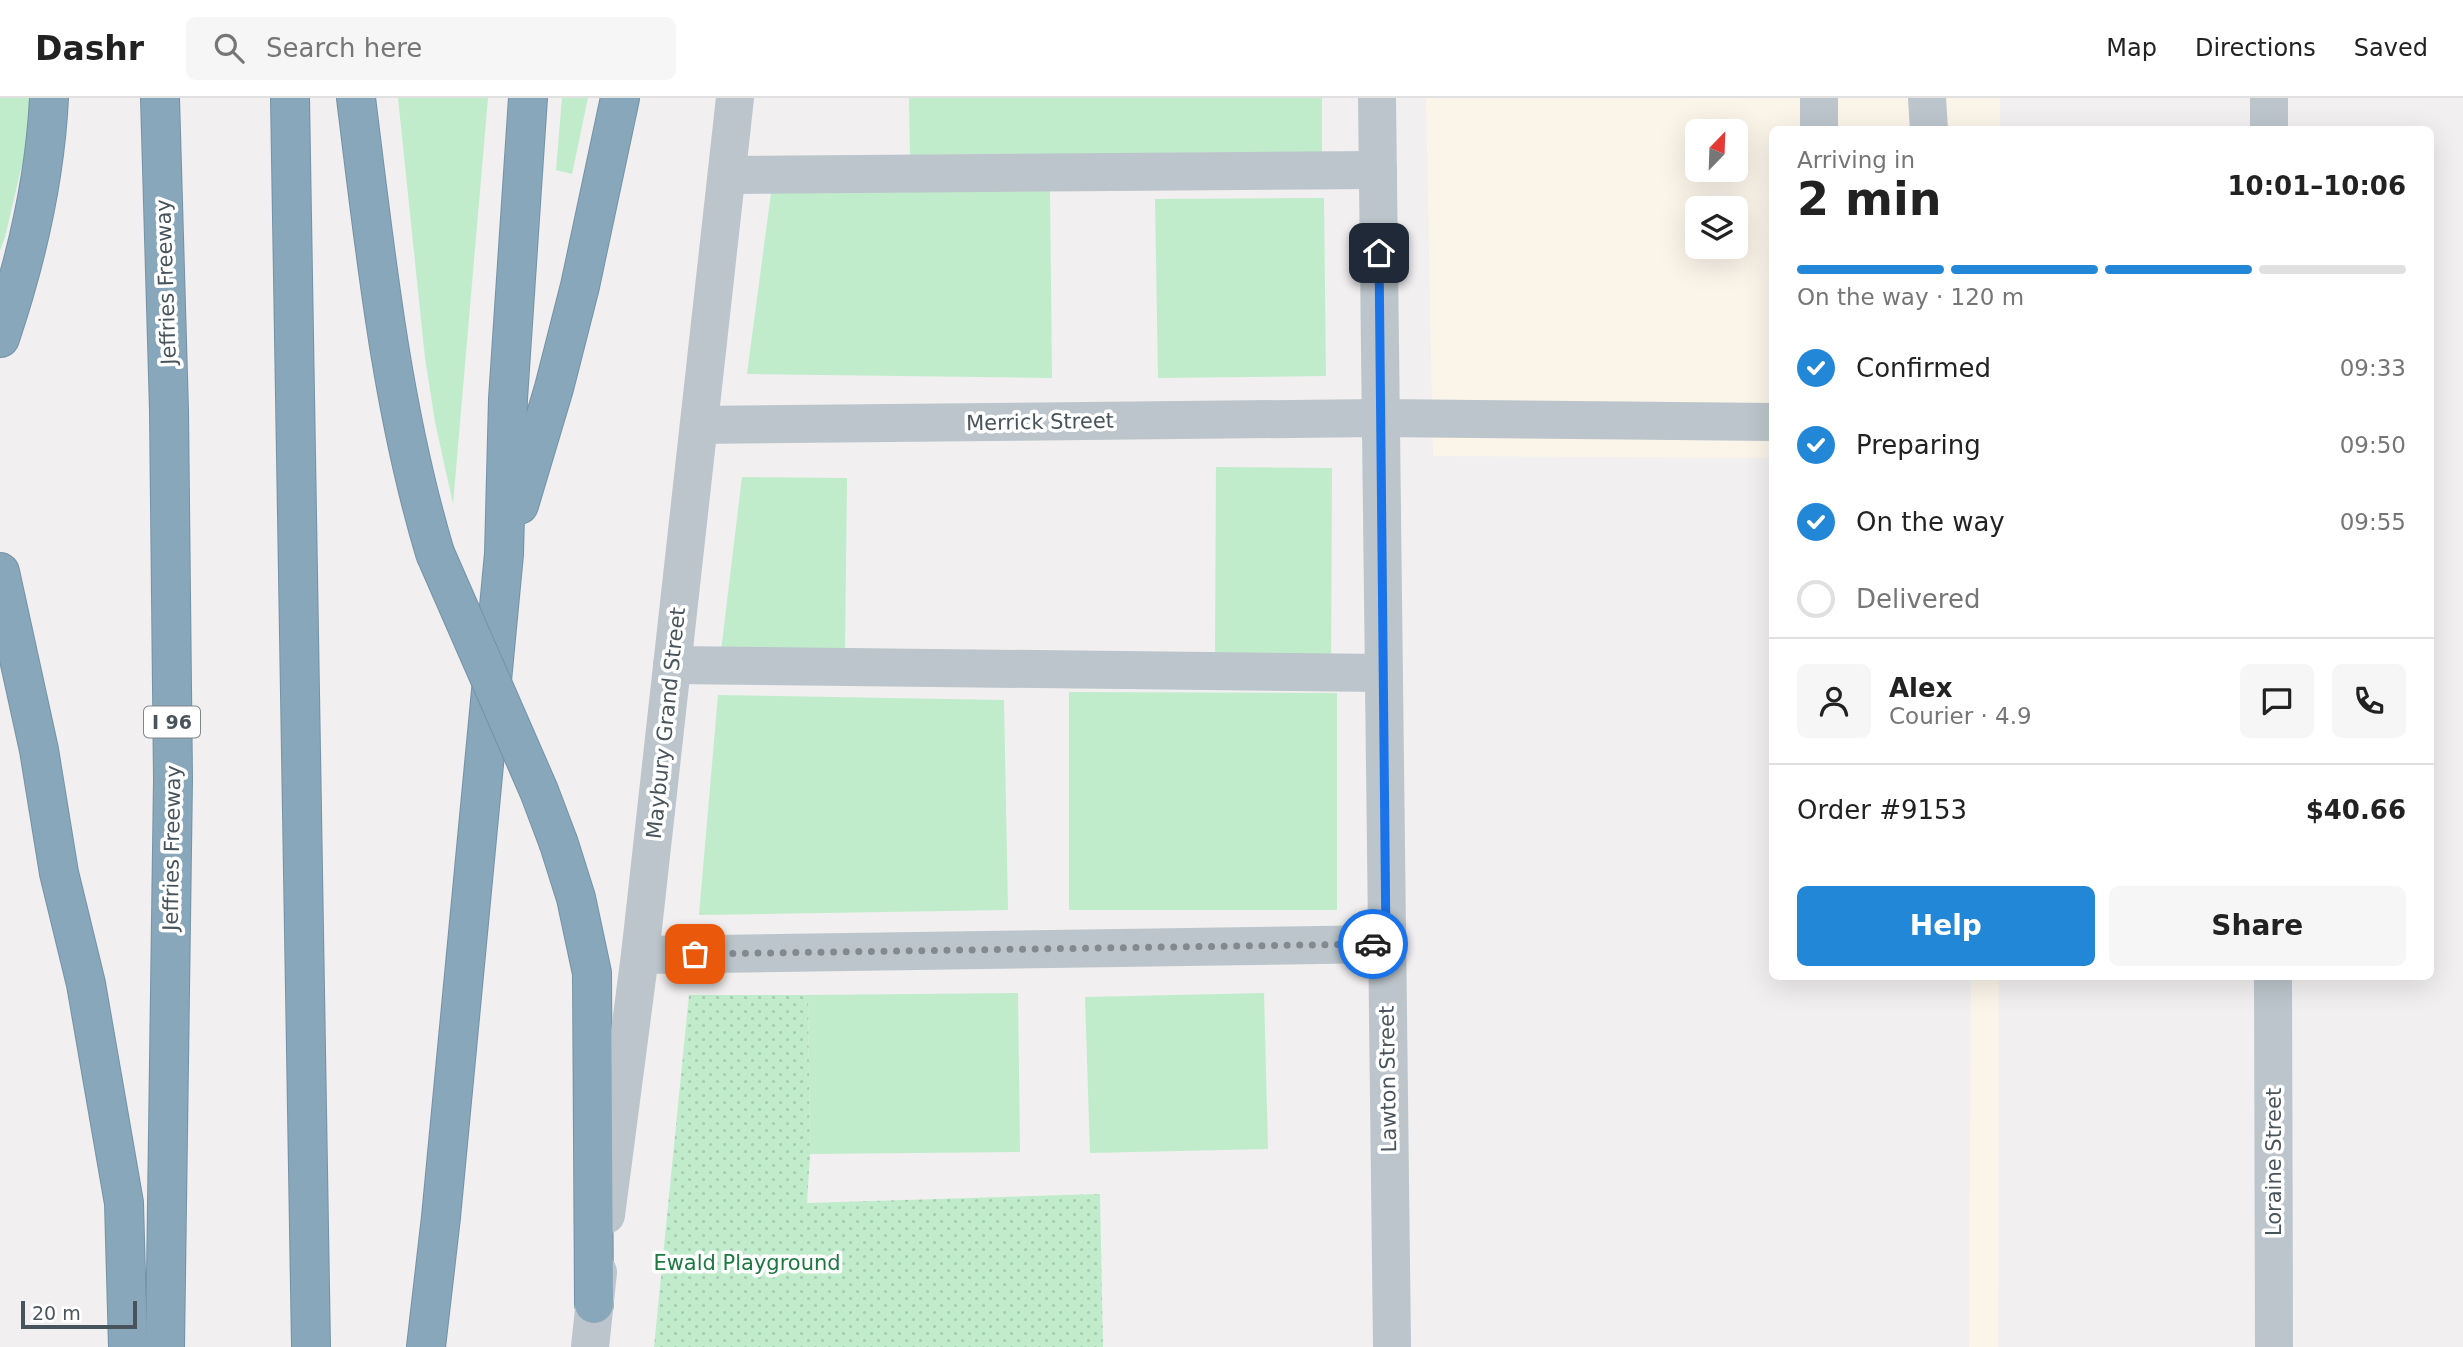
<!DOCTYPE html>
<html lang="en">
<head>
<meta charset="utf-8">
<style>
	:root { --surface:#fff; --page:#f6f6f6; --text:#222; --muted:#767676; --line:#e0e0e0; --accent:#2387d7 }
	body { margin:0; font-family:"DejaVu Sans",sans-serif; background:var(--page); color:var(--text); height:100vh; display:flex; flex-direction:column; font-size:26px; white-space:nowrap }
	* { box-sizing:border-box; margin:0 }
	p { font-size:23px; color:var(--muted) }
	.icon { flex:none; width:38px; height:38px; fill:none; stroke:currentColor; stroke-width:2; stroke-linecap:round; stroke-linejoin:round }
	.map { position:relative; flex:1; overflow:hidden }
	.sheet { position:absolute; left:1769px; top:28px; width:665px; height:854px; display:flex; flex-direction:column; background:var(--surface); border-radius:10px; box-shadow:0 7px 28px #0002 }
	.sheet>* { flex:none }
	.needle { width:46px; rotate:23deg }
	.controls { position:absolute; left:1685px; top:21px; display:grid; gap:14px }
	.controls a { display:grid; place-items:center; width:63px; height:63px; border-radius:10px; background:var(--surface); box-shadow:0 7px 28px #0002; font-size:35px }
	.scale { position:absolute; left:21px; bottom:18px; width:116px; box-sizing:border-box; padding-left:7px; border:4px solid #48545b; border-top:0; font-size:19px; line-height:24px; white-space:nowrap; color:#48545b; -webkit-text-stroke:5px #fff; paint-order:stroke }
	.pin { position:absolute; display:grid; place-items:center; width:60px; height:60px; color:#fff; margin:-30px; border-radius:14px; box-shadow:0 4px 10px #0006 }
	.courier { position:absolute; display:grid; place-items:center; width:70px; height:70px; margin:-35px; border:5px solid #1a73e8; border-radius:50%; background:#fff; color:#222; box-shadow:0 2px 9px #0007 }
	.overview em { font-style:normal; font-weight:700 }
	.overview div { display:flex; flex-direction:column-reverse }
	.overview { display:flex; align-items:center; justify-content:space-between; height:119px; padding:0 28px }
	h1 { font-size:46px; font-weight:700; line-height:52px }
	.bar { display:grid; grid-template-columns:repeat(4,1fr); gap:10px 7px; align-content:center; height:84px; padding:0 28px }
	.bar i { height:9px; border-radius:5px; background:var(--line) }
	.bar .active { background:var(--accent) }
	.bar p { grid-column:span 4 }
	.line { display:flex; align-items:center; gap:18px; padding:0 28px; border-top:2px solid var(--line) }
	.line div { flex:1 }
	.round { display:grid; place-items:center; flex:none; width:74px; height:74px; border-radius:10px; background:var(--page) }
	ol { padding:0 28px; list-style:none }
	li { display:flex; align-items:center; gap:21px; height:77px }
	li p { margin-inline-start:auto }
	li .icon { padding:7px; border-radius:50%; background:var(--accent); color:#fff; stroke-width:4 }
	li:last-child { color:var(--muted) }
	li i { width:38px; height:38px; border:4px solid var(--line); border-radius:50% }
	.cta { display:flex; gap:14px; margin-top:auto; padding:14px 28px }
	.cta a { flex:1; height:80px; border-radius:10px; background:var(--accent); color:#fff; font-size:28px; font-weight:700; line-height:80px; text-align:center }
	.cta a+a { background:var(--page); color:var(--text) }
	header { display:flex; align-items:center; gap:42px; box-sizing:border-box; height:98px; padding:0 35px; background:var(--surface); border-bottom:2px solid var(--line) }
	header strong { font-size:33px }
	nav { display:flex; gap:38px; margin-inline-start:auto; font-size:24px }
	.search { width:490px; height:63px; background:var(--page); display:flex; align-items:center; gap:18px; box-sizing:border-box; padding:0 24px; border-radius:10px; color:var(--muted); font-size:26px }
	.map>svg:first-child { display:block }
	.commercial { fill:#fbf4e9; fill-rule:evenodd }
	.green { fill:#c0eccc }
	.park { fill:url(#park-dots) }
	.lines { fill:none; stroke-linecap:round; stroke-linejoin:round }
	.highway-casing { stroke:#7492a7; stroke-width:40 }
	.minor { stroke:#bbc5cb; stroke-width:38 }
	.highway { stroke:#89a7bb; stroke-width:38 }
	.highway-bridge-casing { stroke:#7492a7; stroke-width:40; stroke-linecap:butt }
	.highway-bridge { stroke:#89a7bb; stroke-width:38 }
	.done { stroke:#838a8f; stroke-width:7; stroke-dasharray:0 12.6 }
	.route { stroke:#1a73e8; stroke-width:9 }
	.labels { text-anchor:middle; stroke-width:7; stroke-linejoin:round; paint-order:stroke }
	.shield { fill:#fff; stroke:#7f878c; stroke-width:2 }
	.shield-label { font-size:19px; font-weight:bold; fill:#48545b }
	.street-label { font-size:21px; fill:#48545b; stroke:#fff }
	.park-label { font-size:21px; fill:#1c793f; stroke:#fff }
</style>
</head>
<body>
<header>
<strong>Dashr</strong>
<div class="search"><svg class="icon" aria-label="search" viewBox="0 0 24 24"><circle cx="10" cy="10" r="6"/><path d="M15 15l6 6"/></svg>Search here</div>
<nav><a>Map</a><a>Directions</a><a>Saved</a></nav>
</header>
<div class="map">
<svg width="2463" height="1249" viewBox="0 0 2463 1249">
	<defs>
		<pattern id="park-dots" width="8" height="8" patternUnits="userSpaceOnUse" patternTransform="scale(1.75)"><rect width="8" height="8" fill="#c0eccc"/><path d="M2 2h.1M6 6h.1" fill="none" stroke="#a6ccb1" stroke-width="1.8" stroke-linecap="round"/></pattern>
	</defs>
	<rect width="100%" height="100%" fill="#f1efef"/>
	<!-- commercial -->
	<g class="commercial">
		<path d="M 1426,0 L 2000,0 L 2000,31 L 1773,32 L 1773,360 L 1433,358 ZM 1698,33 L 1736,33 L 1736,72 L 1698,72 ZM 1698,110 L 1736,110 L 1736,149 L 1698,149 Z"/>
		<polygon points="1971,879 1999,879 1998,1249 1969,1249"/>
	</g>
	<!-- green -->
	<g class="green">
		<polygon points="0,0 30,0 28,41 5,139 0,153"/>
		<polygon points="398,0 488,0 453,406 435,324 425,260"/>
		<polygon points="562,0 588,0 572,76 556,72"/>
		<polygon points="909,0 1322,0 1322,54 910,57"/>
		<polygon points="1050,93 1052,280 747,276 771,95"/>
		<polygon points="1324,100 1326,278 1158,280 1155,101"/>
		<polygon points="1216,369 1332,370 1331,565 1215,563"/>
		<polygon points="742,379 847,380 845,557 721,553"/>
		<polygon points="1069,594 1337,595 1337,812 1069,812"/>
		<polygon points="718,597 1004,602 1008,812 699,817"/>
		<polygon points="1018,895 1020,1054 810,1056 808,897"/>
		<polygon points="1264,895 1268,1051 1090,1055 1085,899"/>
	</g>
	<!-- park -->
	<polygon class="park" points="689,897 808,897 810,1056 807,1105 1100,1096 1103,1249 654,1249"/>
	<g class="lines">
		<!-- highway casing -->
		<g class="highway-casing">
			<g id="highway">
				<polyline points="160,0 169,312 173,681 165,1249"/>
				<polyline points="290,0 311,1249"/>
				<path d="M 356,0 C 375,152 391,308 435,455"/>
				<path d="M 0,240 C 26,163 45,81 49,0"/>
				<polyline points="519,407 554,290 580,188 620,0"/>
				<polyline points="0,474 39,652 59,775 86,886 124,1105 128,1249"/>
				<polyline points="559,746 576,800 592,875 594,1206"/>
				<polyline points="426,1249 441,1119 504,456 508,301 528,0"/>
			</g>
		</g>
		<!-- minor -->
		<g class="minor">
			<polyline points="1377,0 1392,1249"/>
			<polyline points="1819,0 1819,32"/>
			<polyline points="1927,0 1929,32"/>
			<polyline points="2269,0 2269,32"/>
			<polyline points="727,77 1378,72"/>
			<polyline points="699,327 1380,320 1773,324"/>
			<polyline points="672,567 1383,575"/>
			<polyline points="640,857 1386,846"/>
			<polyline points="2273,878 2274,1249"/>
			<polyline points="606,1117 640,857 735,0"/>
			<polyline points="590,1249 598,1174"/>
		</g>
		<!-- highway -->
		<use href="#highway" class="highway"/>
		<!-- highway-bridge casing -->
		<g class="highway-bridge-casing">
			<polyline id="highway-bridge" points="435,455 539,693 559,746"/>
		</g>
		<!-- highway-bridge -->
		<use href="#highway-bridge" class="highway-bridge"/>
	</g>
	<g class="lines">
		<!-- done -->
		<polyline class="done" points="695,856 1373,846"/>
		<!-- route -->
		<polyline class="route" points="1373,846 1386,846 1379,155"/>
	</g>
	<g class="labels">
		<!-- shield labels -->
		<rect class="shield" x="144" y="608.5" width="56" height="31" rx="5"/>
		<g class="shield-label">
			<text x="172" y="631">I 96</text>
		</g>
		<!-- street labels -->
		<g class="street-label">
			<text transform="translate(166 184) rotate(-92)" y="7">Jeffries Freeway</text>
			<text transform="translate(1040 324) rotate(-1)" y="7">Merrick Street</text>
			<text transform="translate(666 625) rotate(-84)" y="7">Maybury Grand Street</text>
			<text transform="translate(172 750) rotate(-89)" y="7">Jeffries Freeway</text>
			<text transform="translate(1388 981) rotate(-91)" y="7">Lawton Street</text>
			<text transform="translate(2274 1064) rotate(-90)" y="7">Loraine Street</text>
		</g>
		<!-- park labels -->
		<g class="park-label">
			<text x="747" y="1172">Ewald Playground</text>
		</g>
	</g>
</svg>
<div class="controls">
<a><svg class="needle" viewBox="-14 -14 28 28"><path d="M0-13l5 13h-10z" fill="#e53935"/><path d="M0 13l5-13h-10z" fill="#767676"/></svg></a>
<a><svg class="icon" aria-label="layers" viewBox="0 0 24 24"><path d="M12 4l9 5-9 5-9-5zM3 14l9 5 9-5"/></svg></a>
</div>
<div class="scale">20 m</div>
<div class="pin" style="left:695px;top:856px;background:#ea580c"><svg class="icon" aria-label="bag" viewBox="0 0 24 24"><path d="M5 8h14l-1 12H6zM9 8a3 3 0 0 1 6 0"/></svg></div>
<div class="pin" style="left:1379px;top:155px;background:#1f2937"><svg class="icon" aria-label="home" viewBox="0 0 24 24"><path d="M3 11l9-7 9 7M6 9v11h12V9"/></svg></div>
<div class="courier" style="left:1373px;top:846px"><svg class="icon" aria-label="car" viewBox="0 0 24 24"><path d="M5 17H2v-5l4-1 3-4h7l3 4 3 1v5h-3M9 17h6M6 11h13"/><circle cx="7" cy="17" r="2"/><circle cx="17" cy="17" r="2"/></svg></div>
<section class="sheet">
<div class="overview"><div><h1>2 min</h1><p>Arriving in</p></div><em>10:01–10:06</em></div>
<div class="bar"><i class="active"></i><i class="active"></i><i class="active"></i><i></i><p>On the way · 120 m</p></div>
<ol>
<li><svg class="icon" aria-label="check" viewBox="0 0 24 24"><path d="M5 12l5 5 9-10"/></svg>Confirmed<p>09:33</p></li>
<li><svg class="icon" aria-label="check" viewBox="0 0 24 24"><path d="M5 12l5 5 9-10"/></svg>Preparing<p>09:50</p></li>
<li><svg class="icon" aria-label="check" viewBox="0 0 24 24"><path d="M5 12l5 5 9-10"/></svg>On the way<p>09:55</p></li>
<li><i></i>Delivered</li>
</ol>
<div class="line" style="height:126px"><a class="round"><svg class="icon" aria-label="person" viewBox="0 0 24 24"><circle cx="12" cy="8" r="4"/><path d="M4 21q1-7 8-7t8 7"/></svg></a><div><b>Alex</b><p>Courier · 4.9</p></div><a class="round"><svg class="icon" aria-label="chat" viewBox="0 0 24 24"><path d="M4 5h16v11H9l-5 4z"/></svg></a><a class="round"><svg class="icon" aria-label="phone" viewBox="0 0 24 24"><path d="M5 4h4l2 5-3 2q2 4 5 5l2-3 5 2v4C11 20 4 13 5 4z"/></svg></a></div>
<div class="line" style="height:91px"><div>Order #9153</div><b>$40.66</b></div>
<div class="cta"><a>Help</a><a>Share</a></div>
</section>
</div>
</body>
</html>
